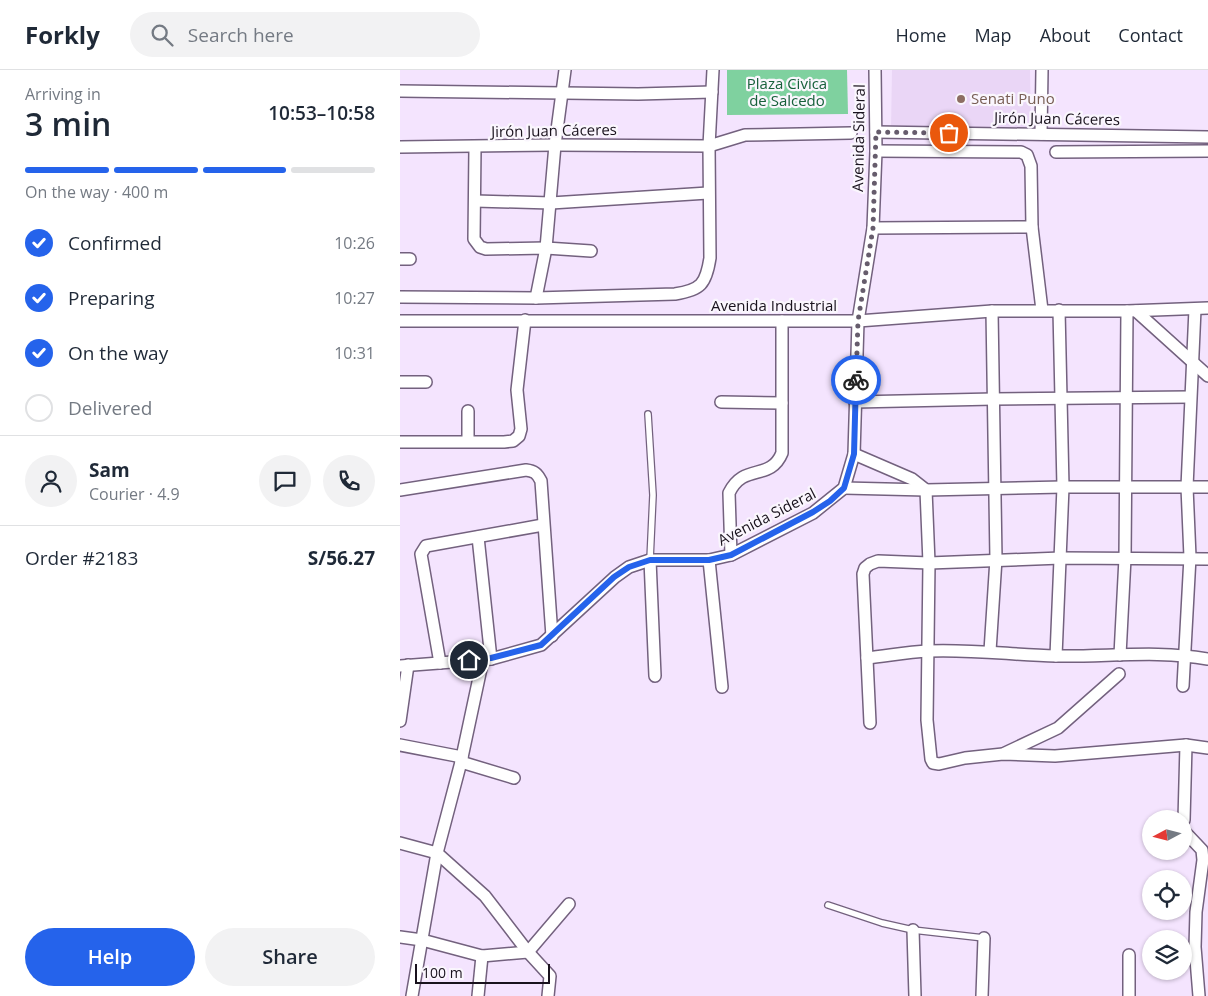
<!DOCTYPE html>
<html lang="en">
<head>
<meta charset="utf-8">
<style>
	:root { --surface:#fff; --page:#f2f2f3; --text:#1f2937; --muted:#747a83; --line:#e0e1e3; --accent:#2563eb }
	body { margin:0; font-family:"Open Sans",sans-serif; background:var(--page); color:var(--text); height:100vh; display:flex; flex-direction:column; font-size:19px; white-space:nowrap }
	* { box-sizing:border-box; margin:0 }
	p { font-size:16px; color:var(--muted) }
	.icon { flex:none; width:28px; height:28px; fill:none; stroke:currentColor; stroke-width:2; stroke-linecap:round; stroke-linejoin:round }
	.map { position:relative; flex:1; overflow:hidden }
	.panel { display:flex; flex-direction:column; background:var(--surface); width:400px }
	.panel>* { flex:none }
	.needle { width:32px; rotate:263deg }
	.buttons { position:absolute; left:742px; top:740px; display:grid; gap:10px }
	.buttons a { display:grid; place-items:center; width:50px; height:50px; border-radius:50%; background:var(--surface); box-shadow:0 1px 4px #0004; font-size:25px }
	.scale { position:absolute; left:15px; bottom:12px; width:135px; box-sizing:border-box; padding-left:5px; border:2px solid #19121d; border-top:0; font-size:14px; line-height:18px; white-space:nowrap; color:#19121d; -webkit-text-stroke:4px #faf6fd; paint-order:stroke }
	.pin { position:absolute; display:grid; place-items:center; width:42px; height:42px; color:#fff; margin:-21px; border:2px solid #fff; border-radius:50%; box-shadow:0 1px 5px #0007 }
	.courier { position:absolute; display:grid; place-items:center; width:50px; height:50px; margin:-25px; border:4px solid #2563eb; border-radius:50%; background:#fff; color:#222; box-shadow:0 1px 6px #0007 }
	.headline em { font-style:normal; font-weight:600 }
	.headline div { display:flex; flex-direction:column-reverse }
	.headline { display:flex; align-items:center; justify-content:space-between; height:85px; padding:0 25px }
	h1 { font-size:32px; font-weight:600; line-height:38px }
	.bar { display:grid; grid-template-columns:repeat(4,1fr); gap:8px 5px; align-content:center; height:60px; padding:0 25px }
	.bar i { height:6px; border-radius:4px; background:var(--line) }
	.bar .selected { background:var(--accent) }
	.bar p { grid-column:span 4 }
	.line { display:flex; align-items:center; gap:12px; padding:0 25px; border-top:1px solid var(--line) }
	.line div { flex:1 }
	.round { display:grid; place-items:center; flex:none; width:52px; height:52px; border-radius:26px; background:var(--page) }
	ol { padding:0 25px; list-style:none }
	li { display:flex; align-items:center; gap:15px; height:55px }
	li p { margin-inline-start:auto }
	li .icon { padding:5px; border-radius:50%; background:var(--accent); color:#fff; stroke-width:4 }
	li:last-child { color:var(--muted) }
	li i { width:28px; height:28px; border:2px solid var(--line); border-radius:50% }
	.cta { display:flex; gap:10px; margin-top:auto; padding:10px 25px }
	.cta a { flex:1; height:58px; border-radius:30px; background:var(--accent); color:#fff; font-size:20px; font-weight:600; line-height:58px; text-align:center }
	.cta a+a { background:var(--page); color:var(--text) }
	header { display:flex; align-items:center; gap:30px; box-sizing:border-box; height:70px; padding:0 25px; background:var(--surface); border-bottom:1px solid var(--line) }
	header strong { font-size:24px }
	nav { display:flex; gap:28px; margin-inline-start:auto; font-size:18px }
	.search { width:350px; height:45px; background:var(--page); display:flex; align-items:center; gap:12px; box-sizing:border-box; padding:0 18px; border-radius:28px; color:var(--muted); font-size:19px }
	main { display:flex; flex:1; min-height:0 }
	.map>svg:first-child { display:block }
	.built { fill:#ead6f6 }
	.green { fill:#7fd19f }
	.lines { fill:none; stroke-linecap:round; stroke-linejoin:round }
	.service-casing { stroke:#73617e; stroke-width:8 }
	.minor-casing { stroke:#73617e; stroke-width:14 }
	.service { stroke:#fff; stroke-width:5.5 }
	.minor { stroke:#fff; stroke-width:11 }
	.done { stroke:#665c6c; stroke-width:5; stroke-dasharray:0 9 }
	.route { stroke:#2563eb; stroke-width:6 }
	.education-dot { fill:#8d6e63; stroke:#faf6fd; stroke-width:2 }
	.labels { text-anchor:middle; stroke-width:4.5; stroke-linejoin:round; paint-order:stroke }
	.park-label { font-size:15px; fill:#17603b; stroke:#faf6fd }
	.education-label { font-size:15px; fill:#785e54; stroke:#faf6fd; text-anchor:start }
	.street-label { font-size:15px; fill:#19121d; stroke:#faf6fd }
</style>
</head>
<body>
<header>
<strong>Forkly</strong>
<div class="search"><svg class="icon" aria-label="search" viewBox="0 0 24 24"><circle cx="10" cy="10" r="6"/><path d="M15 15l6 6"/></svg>Search here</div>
<nav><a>Home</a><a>Map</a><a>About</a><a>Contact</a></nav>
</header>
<main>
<section class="panel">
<div class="headline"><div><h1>3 min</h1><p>Arriving in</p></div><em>10:53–10:58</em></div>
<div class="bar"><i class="selected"></i><i class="selected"></i><i class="selected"></i><i></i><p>On the way · 400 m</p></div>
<ol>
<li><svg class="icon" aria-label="check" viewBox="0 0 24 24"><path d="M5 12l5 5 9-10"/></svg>Confirmed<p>10:26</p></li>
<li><svg class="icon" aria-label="check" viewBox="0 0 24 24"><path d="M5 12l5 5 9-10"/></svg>Preparing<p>10:27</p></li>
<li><svg class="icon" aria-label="check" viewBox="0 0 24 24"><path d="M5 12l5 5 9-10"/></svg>On the way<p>10:31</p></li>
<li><i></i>Delivered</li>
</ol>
<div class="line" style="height:90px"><a class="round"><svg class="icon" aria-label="person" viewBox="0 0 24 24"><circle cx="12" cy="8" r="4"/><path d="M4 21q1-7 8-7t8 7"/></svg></a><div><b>Sam</b><p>Courier · 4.9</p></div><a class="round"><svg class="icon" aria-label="chat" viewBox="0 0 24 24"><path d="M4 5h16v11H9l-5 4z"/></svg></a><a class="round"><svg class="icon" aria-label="phone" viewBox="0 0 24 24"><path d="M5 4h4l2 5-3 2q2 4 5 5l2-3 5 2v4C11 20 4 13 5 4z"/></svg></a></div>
<div class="line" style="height:65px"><div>Order #2183</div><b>S/56.27</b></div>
<div class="cta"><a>Help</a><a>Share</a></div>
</section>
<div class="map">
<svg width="808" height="926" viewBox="0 0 808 926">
	<rect width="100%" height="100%" fill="#f4e4fe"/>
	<!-- built -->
	<polygon class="built" points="492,0 630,0 631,57 491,59"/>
	<!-- green -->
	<polygon class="green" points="327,0 447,0 448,44 327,45"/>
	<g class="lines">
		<!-- service casing -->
		<g class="service-casing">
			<g id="service">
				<polyline points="248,344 253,425 250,490"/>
				<polyline points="428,835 482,853 513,860 584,868"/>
			</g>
		</g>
		<!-- minor casing -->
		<g class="minor-casing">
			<g id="minor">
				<polyline points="0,21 238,24 312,22"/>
				<polyline points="476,62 808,67"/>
				<polyline points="641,64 642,0"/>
				<polyline points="0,77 155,75 309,76 345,65 451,63"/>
				<polyline points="75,77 74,169 80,177 86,179 146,178 191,181"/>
				<polyline points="476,81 621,82 627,85 631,96 632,157 642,240"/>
				<polyline points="656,82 808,81"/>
				<polyline points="75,131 151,133 308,123"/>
				<polyline points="473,158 632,157"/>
				<polyline points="0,189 10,189"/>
				<path d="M 0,227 L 136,228 L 275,224 C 301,220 306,214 310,188 L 309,76 L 313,0"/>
				<polyline points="136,228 146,178 155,75 165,0"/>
				<polyline points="736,241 808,306"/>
				<polyline points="0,251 458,251 592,241 727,241 808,238"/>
				<polyline points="0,312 26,312"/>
				<polyline points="321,332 382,333"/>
				<polyline points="455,332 594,329 790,327"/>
				<polyline points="68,371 68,341"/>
				<polyline points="0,372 104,372 113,371 119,366 121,359 117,320 125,250"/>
				<polyline points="454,384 512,409 526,420 529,493 527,650 531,689 533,693 539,694 565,688 603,684 655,686 786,675 808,678"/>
				<polyline points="444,418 526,420 663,417 808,417"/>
				<path d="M 0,420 L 126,400 C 134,401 137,403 141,411 L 152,566"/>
				<polyline points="78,467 91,589"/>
				<path d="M 331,485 L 329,423 C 344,392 370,412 382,383 L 382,251"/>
				<polyline points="250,490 255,606"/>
				<polyline points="309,490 322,617"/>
				<polyline points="590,581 596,489 592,241"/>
				<polyline points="720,585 725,488 727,241"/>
				<polyline points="656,586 663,417 659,240"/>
				<path d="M 467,588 C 487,586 507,582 528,581 C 571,579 613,585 656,586 C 707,587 758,580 808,589"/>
				<polyline points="40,593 21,484 26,476 143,455"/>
				<polyline points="0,596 91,589 141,575 215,507 229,497 250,490 309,490 331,485 413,443 444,418 454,384 458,251 473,158 476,81 475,0"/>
				<polyline points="783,616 790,487 787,417 795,239"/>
				<polyline points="0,651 8,595"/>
				<polyline points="470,653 463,504 465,498 470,494 478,491 529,493 661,488 808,489"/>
				<polyline points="0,675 62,687"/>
				<polyline points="605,683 658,658 719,604"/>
				<polyline points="61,692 114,708"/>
				<polyline points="784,750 786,675"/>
				<polyline points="784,761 802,780 803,790 796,842 795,877 799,926"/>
				<polyline points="0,773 37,783 85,826 128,882 150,906 148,926"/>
				<polyline points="513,860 515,926"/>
				<polyline points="0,867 22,870 82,886 128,882 169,834"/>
				<polyline points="12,926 37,783 61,692 83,589"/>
				<polyline points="78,926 82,886"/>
				<polyline points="582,926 584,868"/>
				<polyline points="729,926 729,885"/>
			</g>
		</g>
		<!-- service -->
		<use href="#service" class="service"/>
		<!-- minor -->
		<use href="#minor" class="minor"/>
	</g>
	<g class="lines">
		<!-- done -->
		<polyline class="done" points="456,310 458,251 473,158 476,62 549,63"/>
		<!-- route -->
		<polyline class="route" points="69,590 91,588 141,575 214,507 229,497 250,490 309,490 331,485 413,442 430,431 444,418 454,384 456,310"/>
	</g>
	<!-- markers -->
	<circle class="education-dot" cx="561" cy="29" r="5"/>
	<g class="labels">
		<!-- park labels -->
		<g class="park-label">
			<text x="387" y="19">Plaza Civica<tspan x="387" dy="17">de Salcedo</tspan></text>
		</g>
		<!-- education labels -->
		<g class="education-label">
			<text x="571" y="34">Senati Puno</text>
		</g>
		<!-- street labels -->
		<g class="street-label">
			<text transform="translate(657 49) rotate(1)" y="5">Jirón Juan Cáceres</text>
			<text transform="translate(154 61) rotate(-1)" y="5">Jirón Juan Cáceres</text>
			<text transform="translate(459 68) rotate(-89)" y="5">Avenida Sideral</text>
			<text x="374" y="241">Avenida Industrial</text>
			<text transform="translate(367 447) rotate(-27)" y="5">Avenida Sideral</text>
		</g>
	</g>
</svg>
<div class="buttons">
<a><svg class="needle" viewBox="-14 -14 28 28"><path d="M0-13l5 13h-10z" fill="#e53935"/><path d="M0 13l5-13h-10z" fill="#747a83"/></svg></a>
<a><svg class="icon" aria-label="locate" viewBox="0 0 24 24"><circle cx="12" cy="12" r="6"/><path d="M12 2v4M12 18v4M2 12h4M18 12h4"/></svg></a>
<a><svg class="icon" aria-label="layers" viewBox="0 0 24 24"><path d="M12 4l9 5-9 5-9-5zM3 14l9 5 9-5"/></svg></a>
</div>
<div class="scale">100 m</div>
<div class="pin" style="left:549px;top:63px;background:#ea580c"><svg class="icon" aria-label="bag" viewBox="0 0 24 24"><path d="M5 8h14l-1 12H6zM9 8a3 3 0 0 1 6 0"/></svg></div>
<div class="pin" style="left:69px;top:590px;background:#1f2937"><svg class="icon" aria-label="home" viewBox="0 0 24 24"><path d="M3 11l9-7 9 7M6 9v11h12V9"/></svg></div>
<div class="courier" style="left:456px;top:310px"><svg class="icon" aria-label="bike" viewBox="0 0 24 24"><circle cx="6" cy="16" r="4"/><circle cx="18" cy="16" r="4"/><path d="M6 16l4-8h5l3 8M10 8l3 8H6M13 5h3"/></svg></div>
</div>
</main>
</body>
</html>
